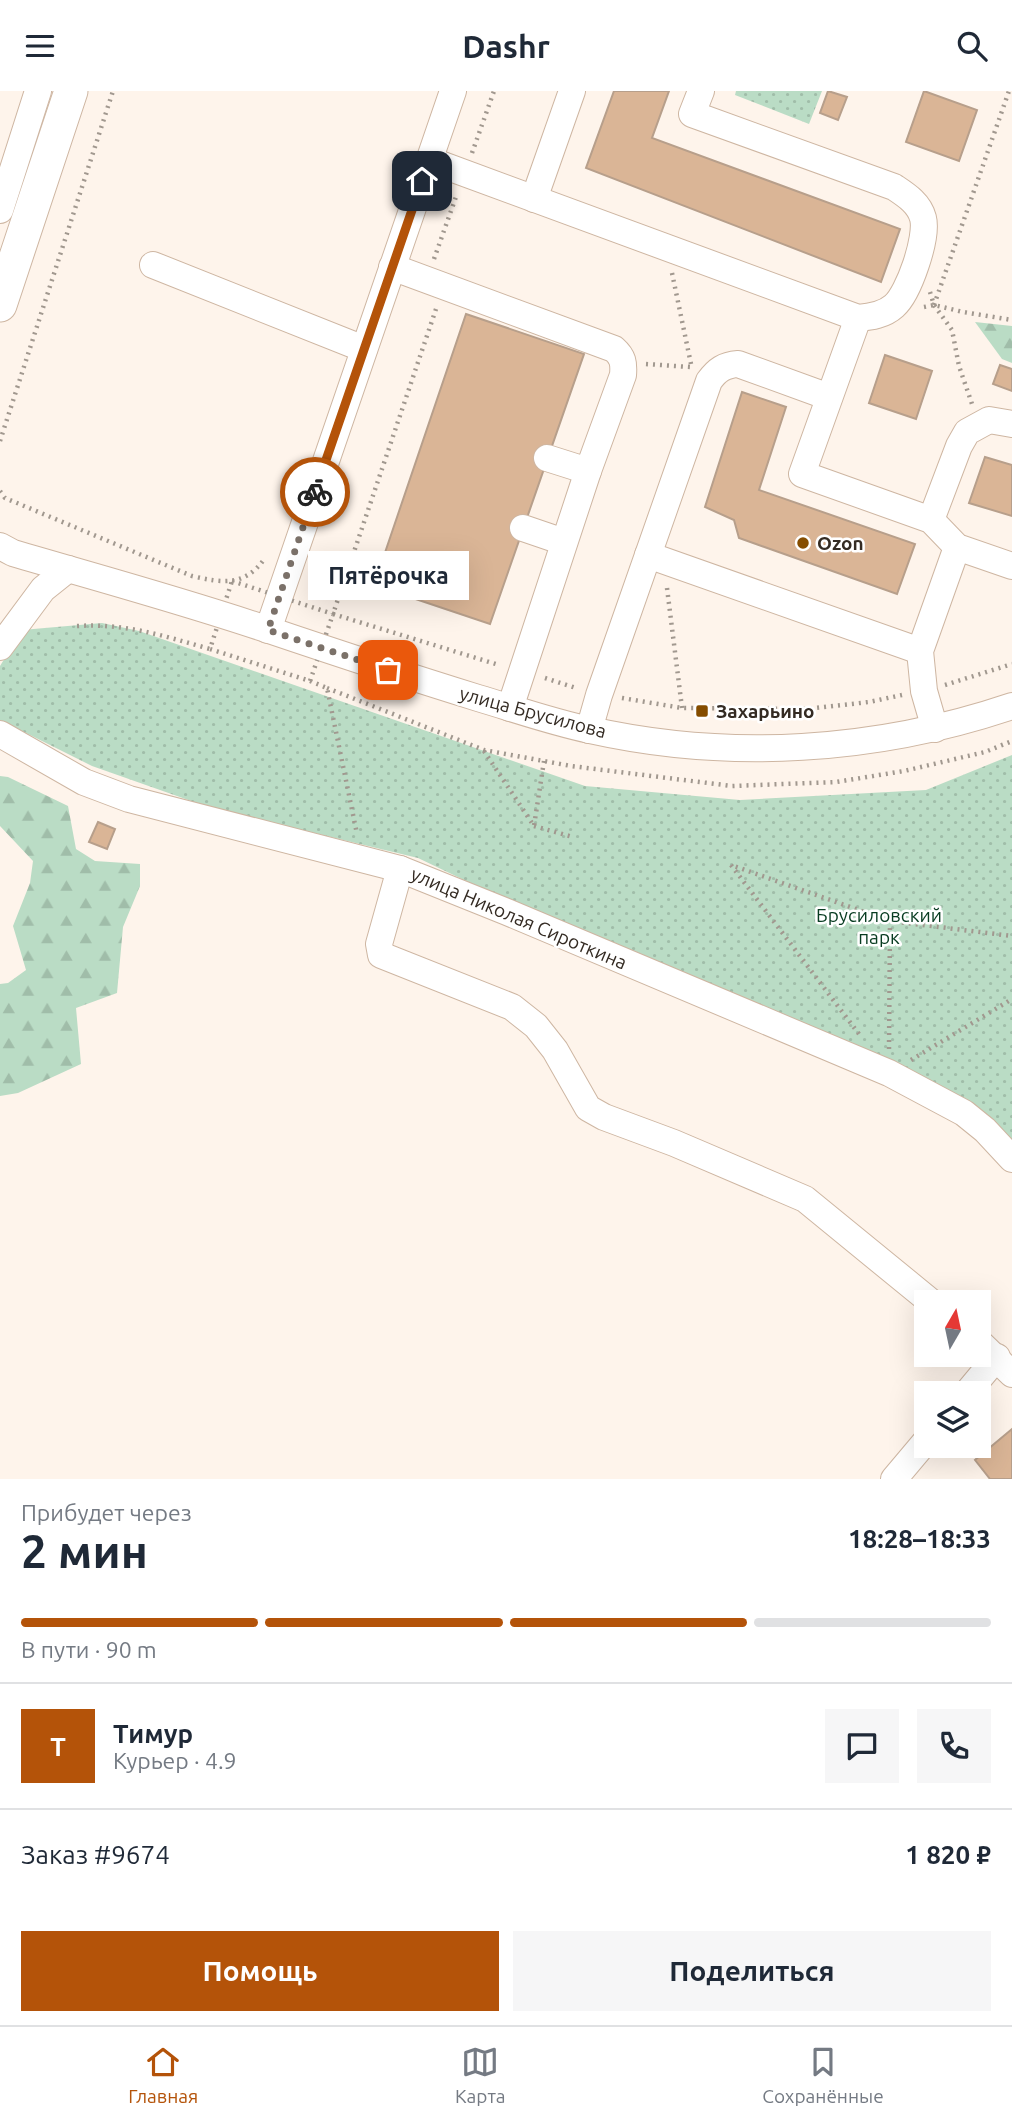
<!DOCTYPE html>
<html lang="ru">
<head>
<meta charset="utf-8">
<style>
	:root { --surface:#fff; --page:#f6f6f7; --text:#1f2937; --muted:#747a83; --line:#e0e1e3; --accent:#b45309 }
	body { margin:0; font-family:Ubuntu,sans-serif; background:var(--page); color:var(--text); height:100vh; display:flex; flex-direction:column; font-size:26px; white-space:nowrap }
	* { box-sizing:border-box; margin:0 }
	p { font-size:23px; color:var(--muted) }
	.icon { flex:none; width:38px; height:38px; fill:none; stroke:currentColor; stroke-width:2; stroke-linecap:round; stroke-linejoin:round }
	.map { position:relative; height:1388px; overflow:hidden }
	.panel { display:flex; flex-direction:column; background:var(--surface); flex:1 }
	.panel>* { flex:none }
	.needle { width:46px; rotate:9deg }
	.buttons { position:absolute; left:914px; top:1199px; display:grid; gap:14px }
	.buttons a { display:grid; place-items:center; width:77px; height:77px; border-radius:0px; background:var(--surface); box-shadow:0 7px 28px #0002; font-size:35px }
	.pin { position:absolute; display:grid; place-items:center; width:60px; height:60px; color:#fff; margin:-30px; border-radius:14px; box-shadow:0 4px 10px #0006 }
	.courier { position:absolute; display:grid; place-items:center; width:70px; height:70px; margin:-35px; border:5px solid #b45309; border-radius:50%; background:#fff; color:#222; box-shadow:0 2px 9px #0007 }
	.bubble { position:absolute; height:49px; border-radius:0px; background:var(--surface); box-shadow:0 7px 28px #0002; font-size:23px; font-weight:700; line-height:49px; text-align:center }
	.overview em { font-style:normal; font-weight:700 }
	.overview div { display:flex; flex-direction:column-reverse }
	.overview { display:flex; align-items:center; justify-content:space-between; height:119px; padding:0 21px }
	h1 { font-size:46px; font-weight:700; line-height:52px }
	.bar { display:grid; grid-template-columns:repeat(4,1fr); gap:10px 7px; align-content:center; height:84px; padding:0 21px }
	.bar i { height:9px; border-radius:5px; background:var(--line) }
	.bar .selected { background:var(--accent) }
	.bar p { grid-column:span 4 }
	.line { display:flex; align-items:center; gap:18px; padding:0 21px; border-top:2px solid var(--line) }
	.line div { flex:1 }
	.round { display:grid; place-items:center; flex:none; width:74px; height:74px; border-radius:0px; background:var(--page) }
	.cta { display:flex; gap:14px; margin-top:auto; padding:14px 21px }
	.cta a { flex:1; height:80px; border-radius:0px; background:var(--accent); color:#fff; font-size:28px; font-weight:700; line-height:80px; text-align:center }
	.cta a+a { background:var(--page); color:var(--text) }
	header { display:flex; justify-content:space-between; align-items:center; height:91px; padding:0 21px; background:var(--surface); font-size:32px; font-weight:700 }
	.menu { display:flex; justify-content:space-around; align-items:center; height:98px; border-top:2px solid var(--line); background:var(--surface); font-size:19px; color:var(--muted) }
	.menu a { display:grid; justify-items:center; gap:4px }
	.menu .selected { color:var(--accent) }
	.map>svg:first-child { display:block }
	.green { fill:url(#green-dots) }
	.forest { fill:url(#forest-firs) }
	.building { fill:#dab596; stroke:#b79f8b; stroke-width:2 }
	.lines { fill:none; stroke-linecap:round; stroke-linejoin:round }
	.minor-casing { stroke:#ceb6a2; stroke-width:28 }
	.major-casing { stroke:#ceb6a2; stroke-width:35 }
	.path { stroke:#a1988f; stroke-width:4.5; stroke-dasharray:2 5; stroke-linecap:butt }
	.minor { stroke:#fff; stroke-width:26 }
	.major { stroke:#fff; stroke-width:33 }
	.done { stroke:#7b7169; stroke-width:7; stroke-dasharray:0 12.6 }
	.route { stroke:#b45309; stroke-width:9 }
	.poi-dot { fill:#854d00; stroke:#fff; stroke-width:2.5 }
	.labels { text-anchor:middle; stroke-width:5; stroke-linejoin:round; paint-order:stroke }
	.poi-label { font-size:19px; font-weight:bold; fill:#342b23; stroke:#fff; text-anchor:start }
	.street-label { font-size:19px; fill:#342b23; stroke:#fff }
	.park-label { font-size:19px; fill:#083c21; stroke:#fff }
</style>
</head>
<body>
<header><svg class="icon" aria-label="menu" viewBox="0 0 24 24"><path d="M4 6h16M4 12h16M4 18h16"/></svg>Dashr<svg class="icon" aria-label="search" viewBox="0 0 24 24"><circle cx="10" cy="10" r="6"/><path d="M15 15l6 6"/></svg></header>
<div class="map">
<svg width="1012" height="1388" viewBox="0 0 1012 1388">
	<defs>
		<pattern id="green-dots" width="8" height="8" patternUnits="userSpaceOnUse" patternTransform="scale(1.75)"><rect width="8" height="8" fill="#badcc5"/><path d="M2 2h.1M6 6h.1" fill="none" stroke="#a0bda9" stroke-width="1.8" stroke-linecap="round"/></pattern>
		<pattern id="forest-firs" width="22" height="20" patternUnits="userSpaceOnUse" patternTransform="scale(1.75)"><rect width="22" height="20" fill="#badcc5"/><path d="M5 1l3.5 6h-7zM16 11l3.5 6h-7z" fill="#a0bda9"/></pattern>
	</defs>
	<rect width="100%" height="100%" fill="#fef4eb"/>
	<!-- green -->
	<g class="green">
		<polygon points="736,0 822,0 809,33 735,4"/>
		<polygon points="102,532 139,540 585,695 740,709 926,699 1012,664 1012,1065 975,1027 642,874 418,767 211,717 92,675 0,629 0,575 22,539"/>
	</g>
	<!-- forest -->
	<g class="forest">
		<polygon points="975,231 1012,235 1012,272 1002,268"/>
		<polygon points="0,685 8,686 68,715 76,758 95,770 140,773 140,795 123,836 117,902 76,917 81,973 18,1002 0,1005 0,893 8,892 26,879 13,835 30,792 33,770 0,735"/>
	</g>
	<!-- building -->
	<g class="building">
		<polygon points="614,0 669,0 652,47 900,138 881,191 586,77"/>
		<polygon points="828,0 847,6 838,29 820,22"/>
		<polygon points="924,0 977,19 959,70 906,51"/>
		<polygon points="466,223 584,263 490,533 374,494"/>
		<polygon points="885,264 932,280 916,328 869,312"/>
		<polygon points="1000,274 1012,278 1012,300 993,293"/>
		<polygon points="742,301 786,316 759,399 915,453 897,503 739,447 734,429 705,416"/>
		<polygon points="985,366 1012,374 1012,425 969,412"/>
		<polygon points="98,731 115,738 107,758 89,751"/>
		<polygon points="1012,1338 1012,1388 990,1388 975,1369"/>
	</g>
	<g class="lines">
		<!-- minor casing -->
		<g class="minor-casing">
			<g id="minor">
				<path d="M 429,69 L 858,227 C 871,226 884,224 894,215 C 909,202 928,146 923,127 C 919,112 906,104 894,96 L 692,23 L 701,0"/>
				<polyline points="534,108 572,0"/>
				<polyline points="0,119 38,0"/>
				<polyline points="153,174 364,258"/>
				<path d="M 392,176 L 614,258 C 623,266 624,272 623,284 L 588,380 L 510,617"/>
				<polyline points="858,227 802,383 931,429 957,456 1012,475"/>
				<polyline points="547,367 588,380"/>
				<polyline points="931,429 959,355 967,341 989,329 1012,333"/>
				<polyline points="523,437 564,451"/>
				<path d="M 0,455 L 13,462 C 98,487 183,510 266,538 C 337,562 407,585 478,607 C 515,618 552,631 590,639 C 729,670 876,661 1012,615"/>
				<polyline points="648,464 920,560"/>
				<polyline points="268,539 453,0"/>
				<polyline points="0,556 43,498 68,478"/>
				<polyline points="935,638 924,600 920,560 957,456"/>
				<path d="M 589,639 L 599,604 L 709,290 C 717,279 724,274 738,273 L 829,306"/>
				<polyline points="0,643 84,691 129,708 400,778 507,821 889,982 964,1022 985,1039 1012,1068"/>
				<polyline points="400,778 379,853 381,864 512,916 536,935 555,959 588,1017 604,1026 674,1052 805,1108 931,1211"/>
				<polyline points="978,1250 1012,1283"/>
				<polyline points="967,1302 997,1266"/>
				<polyline points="894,1388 926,1350"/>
			</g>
		</g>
		<!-- major casing -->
		<g class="major-casing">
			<polyline id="major" points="0,214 71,0"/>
		</g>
		<!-- path -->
		<g class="path">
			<polyline points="472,62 494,0"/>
			<polyline points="434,168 457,103"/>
			<polyline points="672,182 691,273"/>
			<polyline points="930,201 934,214 952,239 959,275 972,313"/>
			<polyline points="934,214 1009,0"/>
			<polyline points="924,216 934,214 963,221 1012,229"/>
			<polyline points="436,218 333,523 499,574"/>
			<polyline points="646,273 690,276"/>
			<polyline points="0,350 113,0"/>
			<path d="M 0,400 L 5,407 L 192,485 C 222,492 245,496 265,467"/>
			<polygon points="232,490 333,523 310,590 210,558"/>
			<polyline points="667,497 682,617"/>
			<path d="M 77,535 C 125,532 164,545 210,558"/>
			<polyline points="545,587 576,597"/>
			<polyline points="310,590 327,597 357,743"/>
			<polyline points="945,594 1012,573"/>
			<polyline points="327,597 484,659 571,675 732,695 836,691 904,680 985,661 1012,650"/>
			<polyline points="622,607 682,617 806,618 869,611 902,604"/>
			<polyline points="484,660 534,735 544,670"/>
			<polyline points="534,735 573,746"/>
			<polyline points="859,943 731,774 890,830"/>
			<polyline points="889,958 890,830 1012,845"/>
			<polyline points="911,969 1012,908"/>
		</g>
		<!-- minor -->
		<use href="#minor" class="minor"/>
		<!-- major -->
		<use href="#major" class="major"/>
	</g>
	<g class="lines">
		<!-- done -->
		<polyline class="done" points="315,401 268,539 388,579"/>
		<!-- route -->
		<polyline class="route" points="315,401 422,90"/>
	</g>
	<!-- markers -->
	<g class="poi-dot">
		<circle cx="803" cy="452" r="7"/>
		<rect x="695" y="613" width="14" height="14" rx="3.5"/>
	</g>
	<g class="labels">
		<!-- poi labels -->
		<g class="poi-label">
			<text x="817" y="459">Ozon</text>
			<text x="716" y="627">Захарьино</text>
		</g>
		<!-- street labels -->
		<g class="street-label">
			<text transform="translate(533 621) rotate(15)" y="7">улица Брусилова</text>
			<text transform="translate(519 827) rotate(23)" y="7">улица Николая Сироткина</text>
		</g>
		<!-- park labels -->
		<g class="park-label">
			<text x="879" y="831">Брусиловский<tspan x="879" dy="22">парк</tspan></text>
		</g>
	</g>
</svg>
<div class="buttons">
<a><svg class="needle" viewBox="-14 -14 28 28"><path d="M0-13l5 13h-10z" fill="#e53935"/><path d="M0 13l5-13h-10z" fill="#747a83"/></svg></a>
<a><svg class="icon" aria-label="layers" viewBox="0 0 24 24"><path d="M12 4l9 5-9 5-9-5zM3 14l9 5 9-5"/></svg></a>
</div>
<div class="pin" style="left:388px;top:579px;background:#ea580c"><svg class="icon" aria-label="bag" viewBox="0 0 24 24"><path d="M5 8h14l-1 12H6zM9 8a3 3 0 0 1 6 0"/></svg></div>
<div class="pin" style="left:422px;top:90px;background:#1f2937"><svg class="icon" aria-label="home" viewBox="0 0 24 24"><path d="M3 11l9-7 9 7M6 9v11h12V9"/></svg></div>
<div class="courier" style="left:315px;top:401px"><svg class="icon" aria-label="bike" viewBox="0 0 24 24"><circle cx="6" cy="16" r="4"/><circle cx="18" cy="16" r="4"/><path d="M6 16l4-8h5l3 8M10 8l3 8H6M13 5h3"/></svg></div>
<div class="bubble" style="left:308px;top:460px;width:161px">Пятёрочка</div>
</div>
<section class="panel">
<div class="overview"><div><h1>2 мин</h1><p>Прибудет через</p></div><em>18:28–18:33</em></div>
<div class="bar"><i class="selected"></i><i class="selected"></i><i class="selected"></i><i></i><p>В пути · 90 m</p></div>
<div class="line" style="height:126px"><b class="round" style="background:var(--accent);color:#fff">Т</b><div><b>Тимур</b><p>Курьер · 4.9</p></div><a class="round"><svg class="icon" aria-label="chat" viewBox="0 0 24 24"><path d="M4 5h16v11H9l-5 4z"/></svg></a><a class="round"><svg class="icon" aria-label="phone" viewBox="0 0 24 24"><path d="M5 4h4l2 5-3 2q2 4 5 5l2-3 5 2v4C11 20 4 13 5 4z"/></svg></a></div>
<div class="line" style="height:91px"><div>Заказ #9674</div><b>1 820 ₽</b></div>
<div class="cta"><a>Помощь</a><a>Поделиться</a></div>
</section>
<nav class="menu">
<a class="selected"><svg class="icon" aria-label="home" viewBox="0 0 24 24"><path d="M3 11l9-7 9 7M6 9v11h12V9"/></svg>Главная</a>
<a><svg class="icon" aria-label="map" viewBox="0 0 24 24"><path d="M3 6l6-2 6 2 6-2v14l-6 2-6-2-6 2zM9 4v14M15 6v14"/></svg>Карта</a>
<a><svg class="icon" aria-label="saved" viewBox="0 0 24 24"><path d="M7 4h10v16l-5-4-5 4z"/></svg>Сохранённые</a>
</nav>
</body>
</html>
